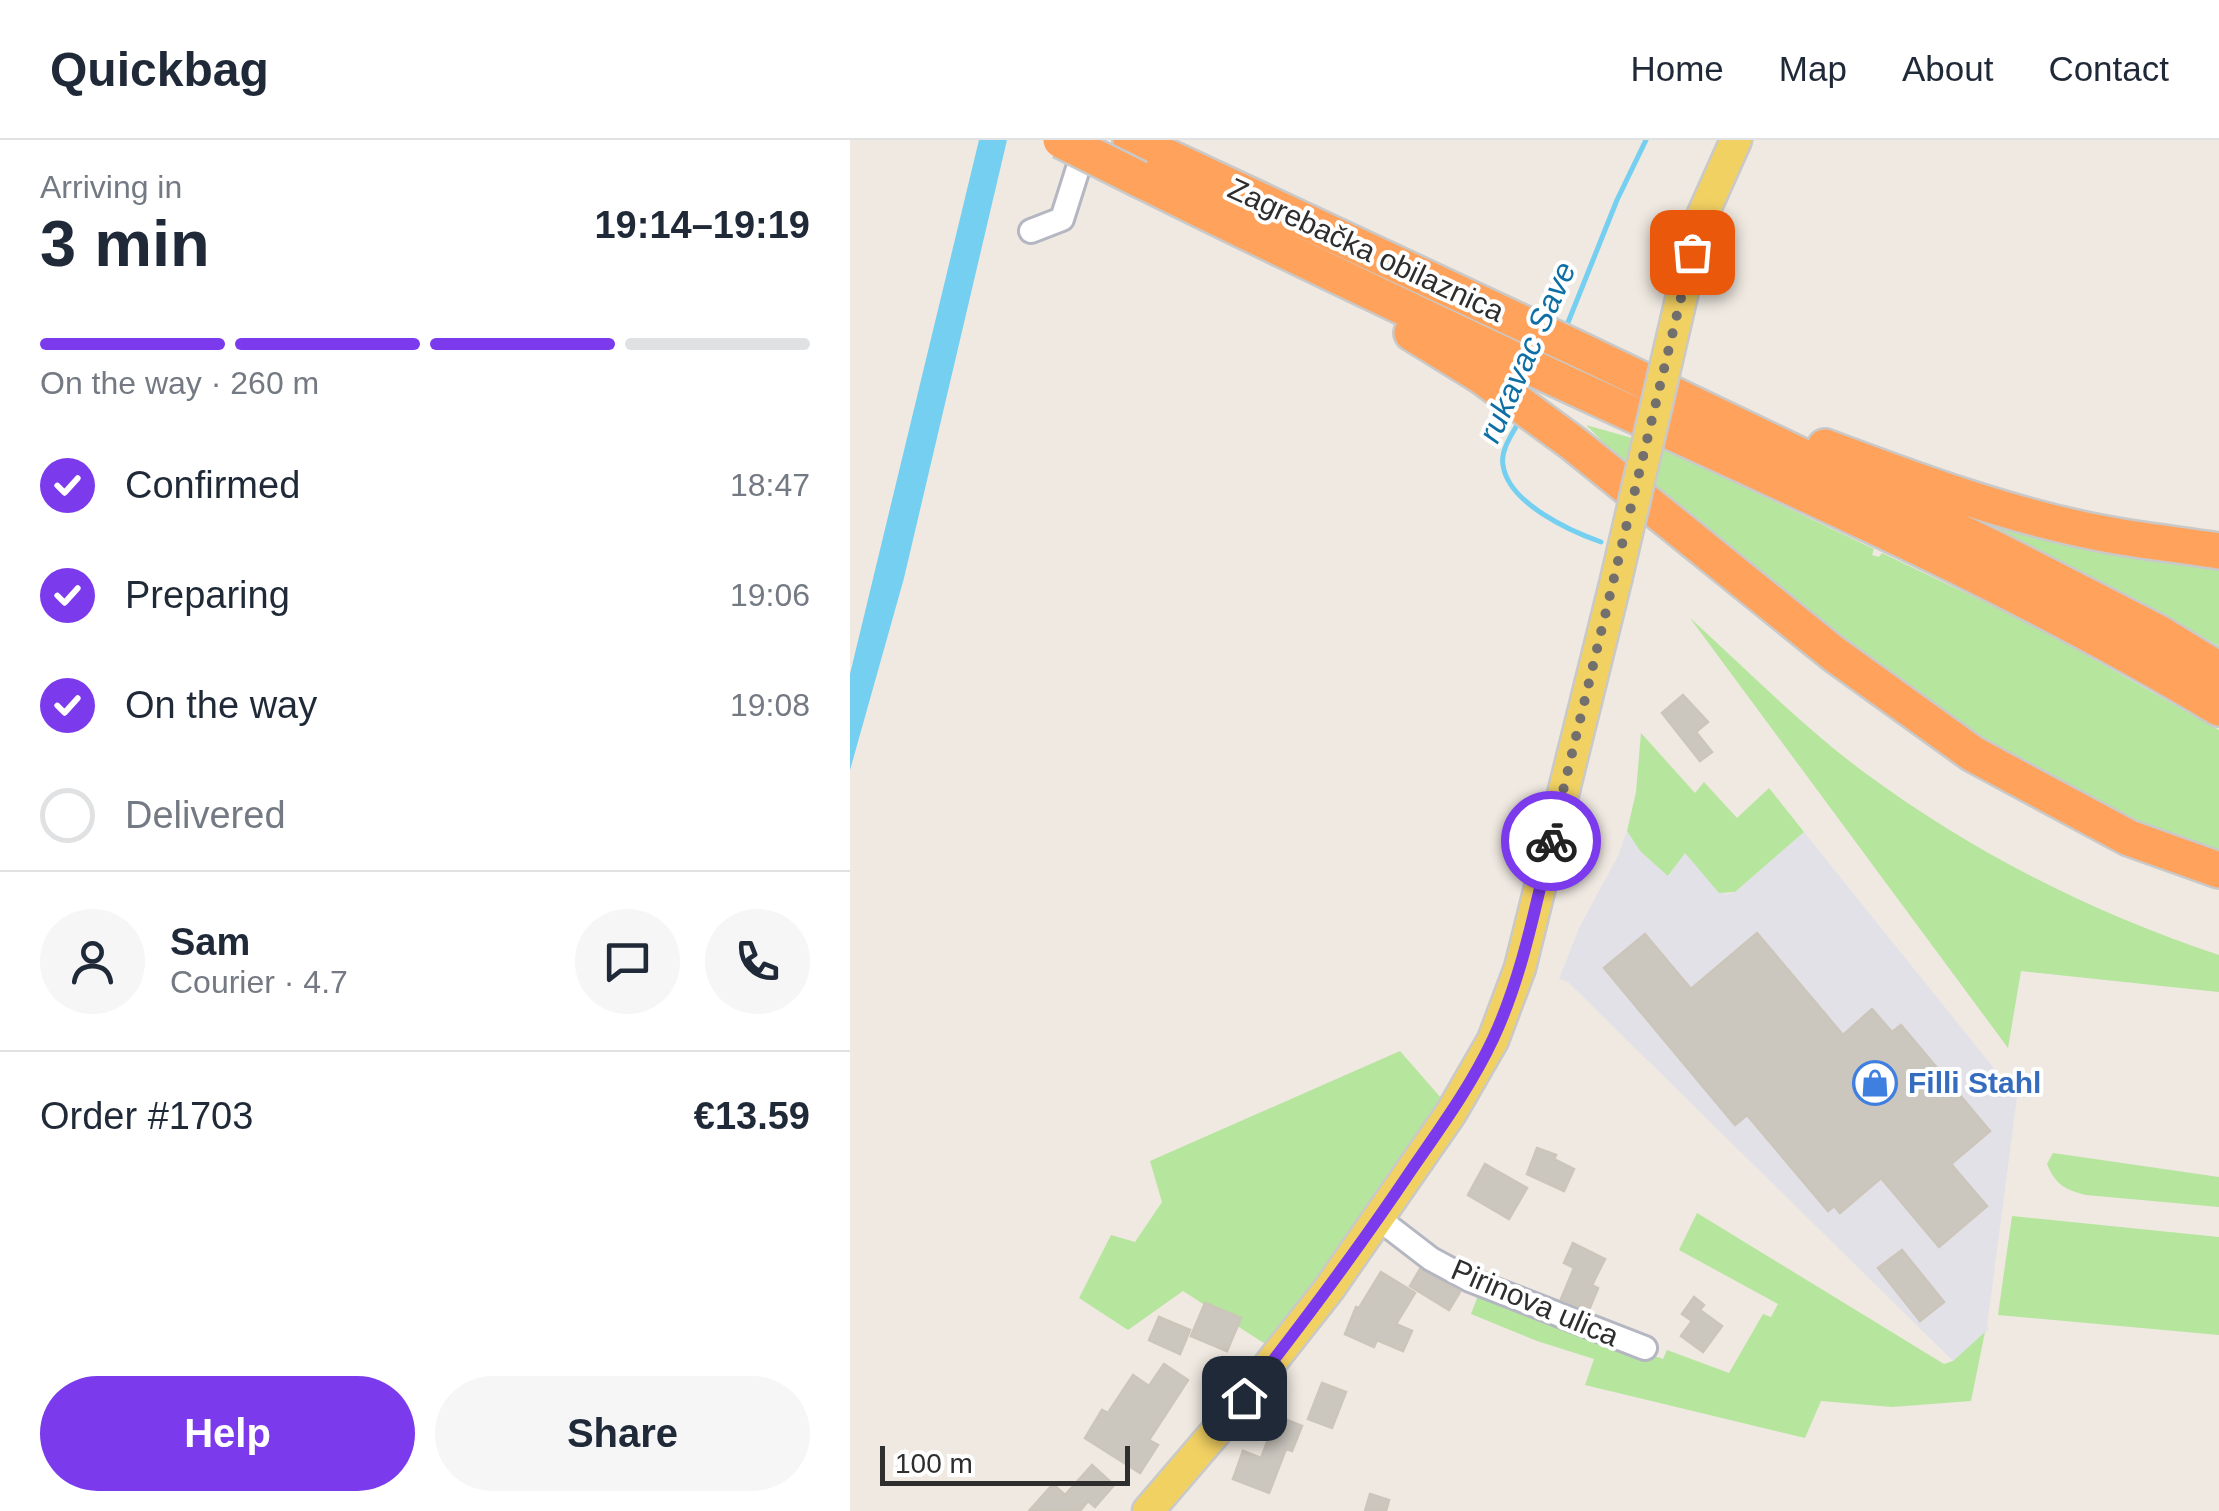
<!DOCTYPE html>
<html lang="en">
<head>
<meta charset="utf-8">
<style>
	:root { --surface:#fff; --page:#f6f6f7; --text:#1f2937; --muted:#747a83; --line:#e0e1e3; --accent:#7c3aed }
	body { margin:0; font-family:Helvetica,sans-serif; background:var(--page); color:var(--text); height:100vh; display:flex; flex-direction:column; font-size:38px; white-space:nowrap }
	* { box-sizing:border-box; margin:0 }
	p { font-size:32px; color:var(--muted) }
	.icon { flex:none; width:55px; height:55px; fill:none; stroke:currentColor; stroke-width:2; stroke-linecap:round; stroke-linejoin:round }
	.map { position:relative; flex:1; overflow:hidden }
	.panel { display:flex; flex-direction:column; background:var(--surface); width:850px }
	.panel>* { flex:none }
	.scale { position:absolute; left:30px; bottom:25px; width:250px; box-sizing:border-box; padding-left:10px; border:5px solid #2e2e2e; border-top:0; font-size:28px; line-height:35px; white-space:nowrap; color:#2e2e2e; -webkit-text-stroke:8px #fff; paint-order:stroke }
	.pin { position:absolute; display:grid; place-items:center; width:85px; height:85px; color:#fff; margin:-42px; border-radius:20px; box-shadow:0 5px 15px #0006 }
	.courier { position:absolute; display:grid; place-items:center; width:100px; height:100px; margin:-50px; border:8px solid #7c3aed; border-radius:50%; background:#fff; color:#222; box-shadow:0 2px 12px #0007 }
	.summary em { font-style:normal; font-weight:800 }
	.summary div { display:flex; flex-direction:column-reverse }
	.summary { display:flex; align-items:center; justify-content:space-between; height:170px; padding:0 40px }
	h1 { font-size:65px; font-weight:800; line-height:75px }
	.bar { display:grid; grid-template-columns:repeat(4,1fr); gap:15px 10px; align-content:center; height:120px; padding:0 40px }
	.bar i { height:12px; border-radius:8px; background:var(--line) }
	.bar .active { background:var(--accent) }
	.bar p { grid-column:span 4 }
	.line { display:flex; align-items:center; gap:25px; padding:0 40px; border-top:2px solid var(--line) }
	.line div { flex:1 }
	.round { display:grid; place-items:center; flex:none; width:105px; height:105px; border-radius:52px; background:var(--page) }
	ol { padding:0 40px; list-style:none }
	li { display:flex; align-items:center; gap:30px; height:110px }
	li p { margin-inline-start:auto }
	li .icon { padding:10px; border-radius:50%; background:var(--accent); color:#fff; stroke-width:4 }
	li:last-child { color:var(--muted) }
	li i { width:55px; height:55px; border:5px solid var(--line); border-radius:50% }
	.cta { display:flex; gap:20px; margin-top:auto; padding:20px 40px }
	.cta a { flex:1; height:115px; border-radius:60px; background:var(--accent); color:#fff; font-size:40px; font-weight:800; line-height:115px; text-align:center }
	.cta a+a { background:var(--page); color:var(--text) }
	header { display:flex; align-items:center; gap:60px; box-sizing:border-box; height:140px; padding:0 50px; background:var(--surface); border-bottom:2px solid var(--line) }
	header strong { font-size:48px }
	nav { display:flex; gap:55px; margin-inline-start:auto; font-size:35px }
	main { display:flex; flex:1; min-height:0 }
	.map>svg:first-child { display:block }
	.industrial { fill:#e3e1e8 }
	.green { fill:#b6e59e }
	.water { fill:#75cff0 }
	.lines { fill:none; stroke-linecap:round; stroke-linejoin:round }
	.stream { stroke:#75cff0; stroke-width:5 }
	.building { fill:#cbc7bf; stroke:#cbc5ba; stroke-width:2.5 }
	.minor-casing { stroke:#b4b7c1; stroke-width:28 }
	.major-casing { stroke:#c9c9c9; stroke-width:35 }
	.highway-casing { stroke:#c9c9c9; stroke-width:40 }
	.minor { stroke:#fff; stroke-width:22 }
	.major { stroke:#f2d163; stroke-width:30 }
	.highway { stroke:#ffa35c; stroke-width:35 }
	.major-bridge-casing { stroke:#c9c9c9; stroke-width:35; stroke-linecap:butt }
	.highway-bridge-casing { stroke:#c9c9c9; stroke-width:40; stroke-linecap:butt }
	.major-bridge { stroke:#f2d163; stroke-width:30 }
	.highway-bridge { stroke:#ffa35c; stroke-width:35 }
	.done { stroke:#726f6d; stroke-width:10; stroke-dasharray:0 18 }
	.route { stroke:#7c3aed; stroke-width:12 }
	.labels { text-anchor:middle; stroke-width:8; stroke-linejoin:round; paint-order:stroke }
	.street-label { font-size:30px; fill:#2e2e2e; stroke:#fff }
	.shop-label { font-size:30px; font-weight:bold; fill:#366cbe; stroke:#fff; text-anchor:start }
	.water-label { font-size:32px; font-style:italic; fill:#0d6fa3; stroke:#fff }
</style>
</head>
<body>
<header>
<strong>Quickbag</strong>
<nav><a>Home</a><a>Map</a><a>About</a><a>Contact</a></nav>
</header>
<main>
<section class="panel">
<div class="summary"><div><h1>3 min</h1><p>Arriving in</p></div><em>19:14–19:19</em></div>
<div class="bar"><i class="active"></i><i class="active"></i><i class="active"></i><i></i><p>On the way · 260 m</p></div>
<ol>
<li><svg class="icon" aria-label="check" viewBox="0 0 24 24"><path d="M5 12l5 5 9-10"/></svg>Confirmed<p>18:47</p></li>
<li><svg class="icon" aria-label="check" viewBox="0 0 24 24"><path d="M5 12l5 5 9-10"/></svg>Preparing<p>19:06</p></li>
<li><svg class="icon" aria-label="check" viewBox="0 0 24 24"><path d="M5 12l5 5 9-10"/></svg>On the way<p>19:08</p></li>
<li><i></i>Delivered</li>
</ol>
<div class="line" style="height:180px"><a class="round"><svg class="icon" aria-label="person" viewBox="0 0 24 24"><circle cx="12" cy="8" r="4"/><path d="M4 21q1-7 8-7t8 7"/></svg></a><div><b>Sam</b><p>Courier · 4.7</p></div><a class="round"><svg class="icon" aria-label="chat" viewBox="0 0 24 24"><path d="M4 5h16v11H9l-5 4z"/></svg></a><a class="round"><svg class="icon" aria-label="phone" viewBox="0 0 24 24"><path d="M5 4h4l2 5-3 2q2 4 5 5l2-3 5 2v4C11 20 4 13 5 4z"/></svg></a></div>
<div class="line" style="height:130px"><div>Order #1703</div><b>€13.59</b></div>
<div class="cta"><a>Help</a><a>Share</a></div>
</section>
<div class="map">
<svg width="1369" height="1371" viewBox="0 0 1369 1371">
	<rect width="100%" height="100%" fill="#efe9e1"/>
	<!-- industrial -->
	<polygon class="industrial" points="777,691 790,711 819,736 835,712 869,752 878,754 885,752 954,692 1167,957 1137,1186 1139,1189 1103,1221 718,842 709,839 730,786 768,716"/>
	<!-- green -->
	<g class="green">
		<polygon points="736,285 782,298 776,325"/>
		<polygon points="810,307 1024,409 1022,415 1029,417 1032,413 1185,486 1369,590 1369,719 1295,690 1084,573 802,346"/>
		<polygon points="1110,372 1369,427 1369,506 1278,456"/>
		<path d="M 840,478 C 896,529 950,584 1011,630 C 1120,711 1240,772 1369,815 L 1369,852 L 1171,831 L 1158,908 Z"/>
		<polygon points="791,593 845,653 854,642 887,678 919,648 954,692 885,752 869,753 835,713 818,736 790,711 777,691 786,652"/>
		<polygon points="550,911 598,966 420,1207 333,1151 278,1190 229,1158 261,1095 285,1102 312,1062 300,1021"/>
		<path d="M 1203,1013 L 1369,1037 L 1369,1067 L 1236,1055 C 1215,1050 1205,1044 1197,1024 Z"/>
		<polygon points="847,1073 1094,1224 1103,1221 1135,1192 1121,1261 1042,1267 971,1261 955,1298 735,1245 744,1219 687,1201 621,1174 631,1148 749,1197 813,1219 817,1210 879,1233 913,1174 921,1177 928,1164 829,1110"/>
		<polygon points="1162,1076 1369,1097 1369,1195 1148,1175"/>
	</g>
	<!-- water -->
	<polygon class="water" points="129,0 157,0 54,438 0,630 0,534"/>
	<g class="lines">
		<!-- stream -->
		<g class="stream">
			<polyline points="715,190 767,60 796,0"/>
			<path d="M 670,280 C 663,293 650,310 653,325 C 658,363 720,391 751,402"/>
		</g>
	</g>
	<!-- building -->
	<g class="building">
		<polygon points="833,555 858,582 846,592 862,612 850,621 812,573"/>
		<polygon points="907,793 993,895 1022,869 1042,892 1051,885 1140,991 1101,1024 1137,1066 1089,1107 1031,1038 990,1073 984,1066 978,1071 897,975 885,985 754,828 795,794 841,849"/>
		<polygon points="687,1008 706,1015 704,1019 724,1029 714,1051 677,1034"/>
		<polygon points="635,1024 677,1048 659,1079 618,1055"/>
		<polygon points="723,1103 755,1119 742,1145 748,1148 739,1170 711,1159 724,1128 714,1123"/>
		<polygon points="1052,1110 1094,1162 1070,1181 1028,1128"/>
		<polygon points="570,1129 610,1152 599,1170 560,1146"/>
		<polygon points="531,1132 565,1153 546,1184 562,1191 553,1211 527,1200 524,1207 495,1194 506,1167 509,1168"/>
		<polygon points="844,1157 854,1165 850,1170 872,1186 853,1212 831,1196 842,1181 832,1174"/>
		<polygon points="355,1163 391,1178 377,1211 341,1196"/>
		<polygon points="309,1177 340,1190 330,1214 299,1200"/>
		<polygon points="314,1224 338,1240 299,1300 308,1305 290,1333 235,1298 252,1270 258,1273 283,1235 299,1246"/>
		<polygon points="472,1243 496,1252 482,1288 458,1279"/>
		<polygon points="427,1276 452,1286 442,1311 436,1309 419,1353 383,1339 393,1311 411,1318"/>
		<polygon points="242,1325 264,1345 245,1367 238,1361 230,1371 179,1371 203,1344 215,1355"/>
		<polygon points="520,1354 539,1360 536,1371 515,1371"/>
	</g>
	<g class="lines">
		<!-- minor casing -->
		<g class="minor-casing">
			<g id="minor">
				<polyline points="181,91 212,79 237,0"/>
				<polyline points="529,1079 581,1119 620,1140 795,1208"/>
			</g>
		</g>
		<!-- major casing -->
		<g class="major-casing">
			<g id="major">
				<polyline points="832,155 853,74 886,0"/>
				<polyline points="298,1371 375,1281 479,1149 601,973 643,900 670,828 766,440"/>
			</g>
		</g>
		<!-- highway casing -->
		<g class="highway-casing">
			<g id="highway">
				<polyline points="281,0 730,210 1143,408 1307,492 1369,530"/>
				<path d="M 289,39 C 456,122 625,202 795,280 C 989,369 1185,457 1369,568"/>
				<polyline points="562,193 630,235 724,304 984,514 1123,614 1279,698 1369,730"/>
				<path d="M 975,307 C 1066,341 1159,376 1255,394 C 1292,401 1331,405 1369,411"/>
			</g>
		</g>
		<!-- minor -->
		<use href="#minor" class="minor"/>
		<!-- major -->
		<use href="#major" class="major"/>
		<!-- highway -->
		<use href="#highway" class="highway"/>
		<!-- major-bridge casing -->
		<g class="major-bridge-casing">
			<polyline id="major-bridge" points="766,440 832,155"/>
		</g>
		<!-- highway-bridge casing -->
		<g class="highway-bridge-casing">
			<polyline id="highway-bridge" points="211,0 289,39"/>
		</g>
		<!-- major-bridge -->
		<use href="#major-bridge" class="major-bridge"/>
		<!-- highway-bridge -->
		<use href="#highway-bridge" class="highway-bridge"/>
	</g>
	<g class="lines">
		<!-- done -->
		<polyline class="done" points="701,701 842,112"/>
		<!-- route -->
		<path class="route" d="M 394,1258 C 453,1183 509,1108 562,1029 C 591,987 621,946 643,899 C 672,837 685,768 701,701"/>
	</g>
	<!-- icons -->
	<defs>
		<g id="shop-ring" transform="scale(2.25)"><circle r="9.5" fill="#fff" stroke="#3f7fe0" stroke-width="1.5"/><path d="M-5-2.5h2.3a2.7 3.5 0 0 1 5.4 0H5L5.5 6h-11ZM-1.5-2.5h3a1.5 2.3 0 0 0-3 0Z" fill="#3f7fe0"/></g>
	</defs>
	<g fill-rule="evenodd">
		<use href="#shop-ring" x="1025" y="943"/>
	</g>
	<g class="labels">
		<!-- street labels -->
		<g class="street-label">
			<text transform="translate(516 110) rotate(25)" y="10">Zagrebačka obilaznica</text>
			<text transform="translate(685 1163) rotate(23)" y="10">Pirinova ulica</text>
		</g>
		<!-- shop labels -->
		<g class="shop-label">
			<text x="1058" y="953">Filli Stahl</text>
		</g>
		<!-- water labels -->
		<g class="water-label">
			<text transform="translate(677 212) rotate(-66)" y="11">rukavac Save</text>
		</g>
	</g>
</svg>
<div class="scale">100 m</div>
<div class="pin" style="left:842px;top:112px;background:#ea580c"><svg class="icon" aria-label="bag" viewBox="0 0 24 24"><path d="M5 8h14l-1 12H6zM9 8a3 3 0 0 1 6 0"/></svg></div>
<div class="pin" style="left:394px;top:1258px;background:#1f2937"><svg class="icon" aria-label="home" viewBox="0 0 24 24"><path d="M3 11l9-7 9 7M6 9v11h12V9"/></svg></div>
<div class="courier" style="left:701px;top:701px"><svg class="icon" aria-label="bike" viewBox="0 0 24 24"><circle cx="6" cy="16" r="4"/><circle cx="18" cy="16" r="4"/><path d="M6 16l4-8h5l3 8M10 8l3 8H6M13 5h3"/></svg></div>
</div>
</main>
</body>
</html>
